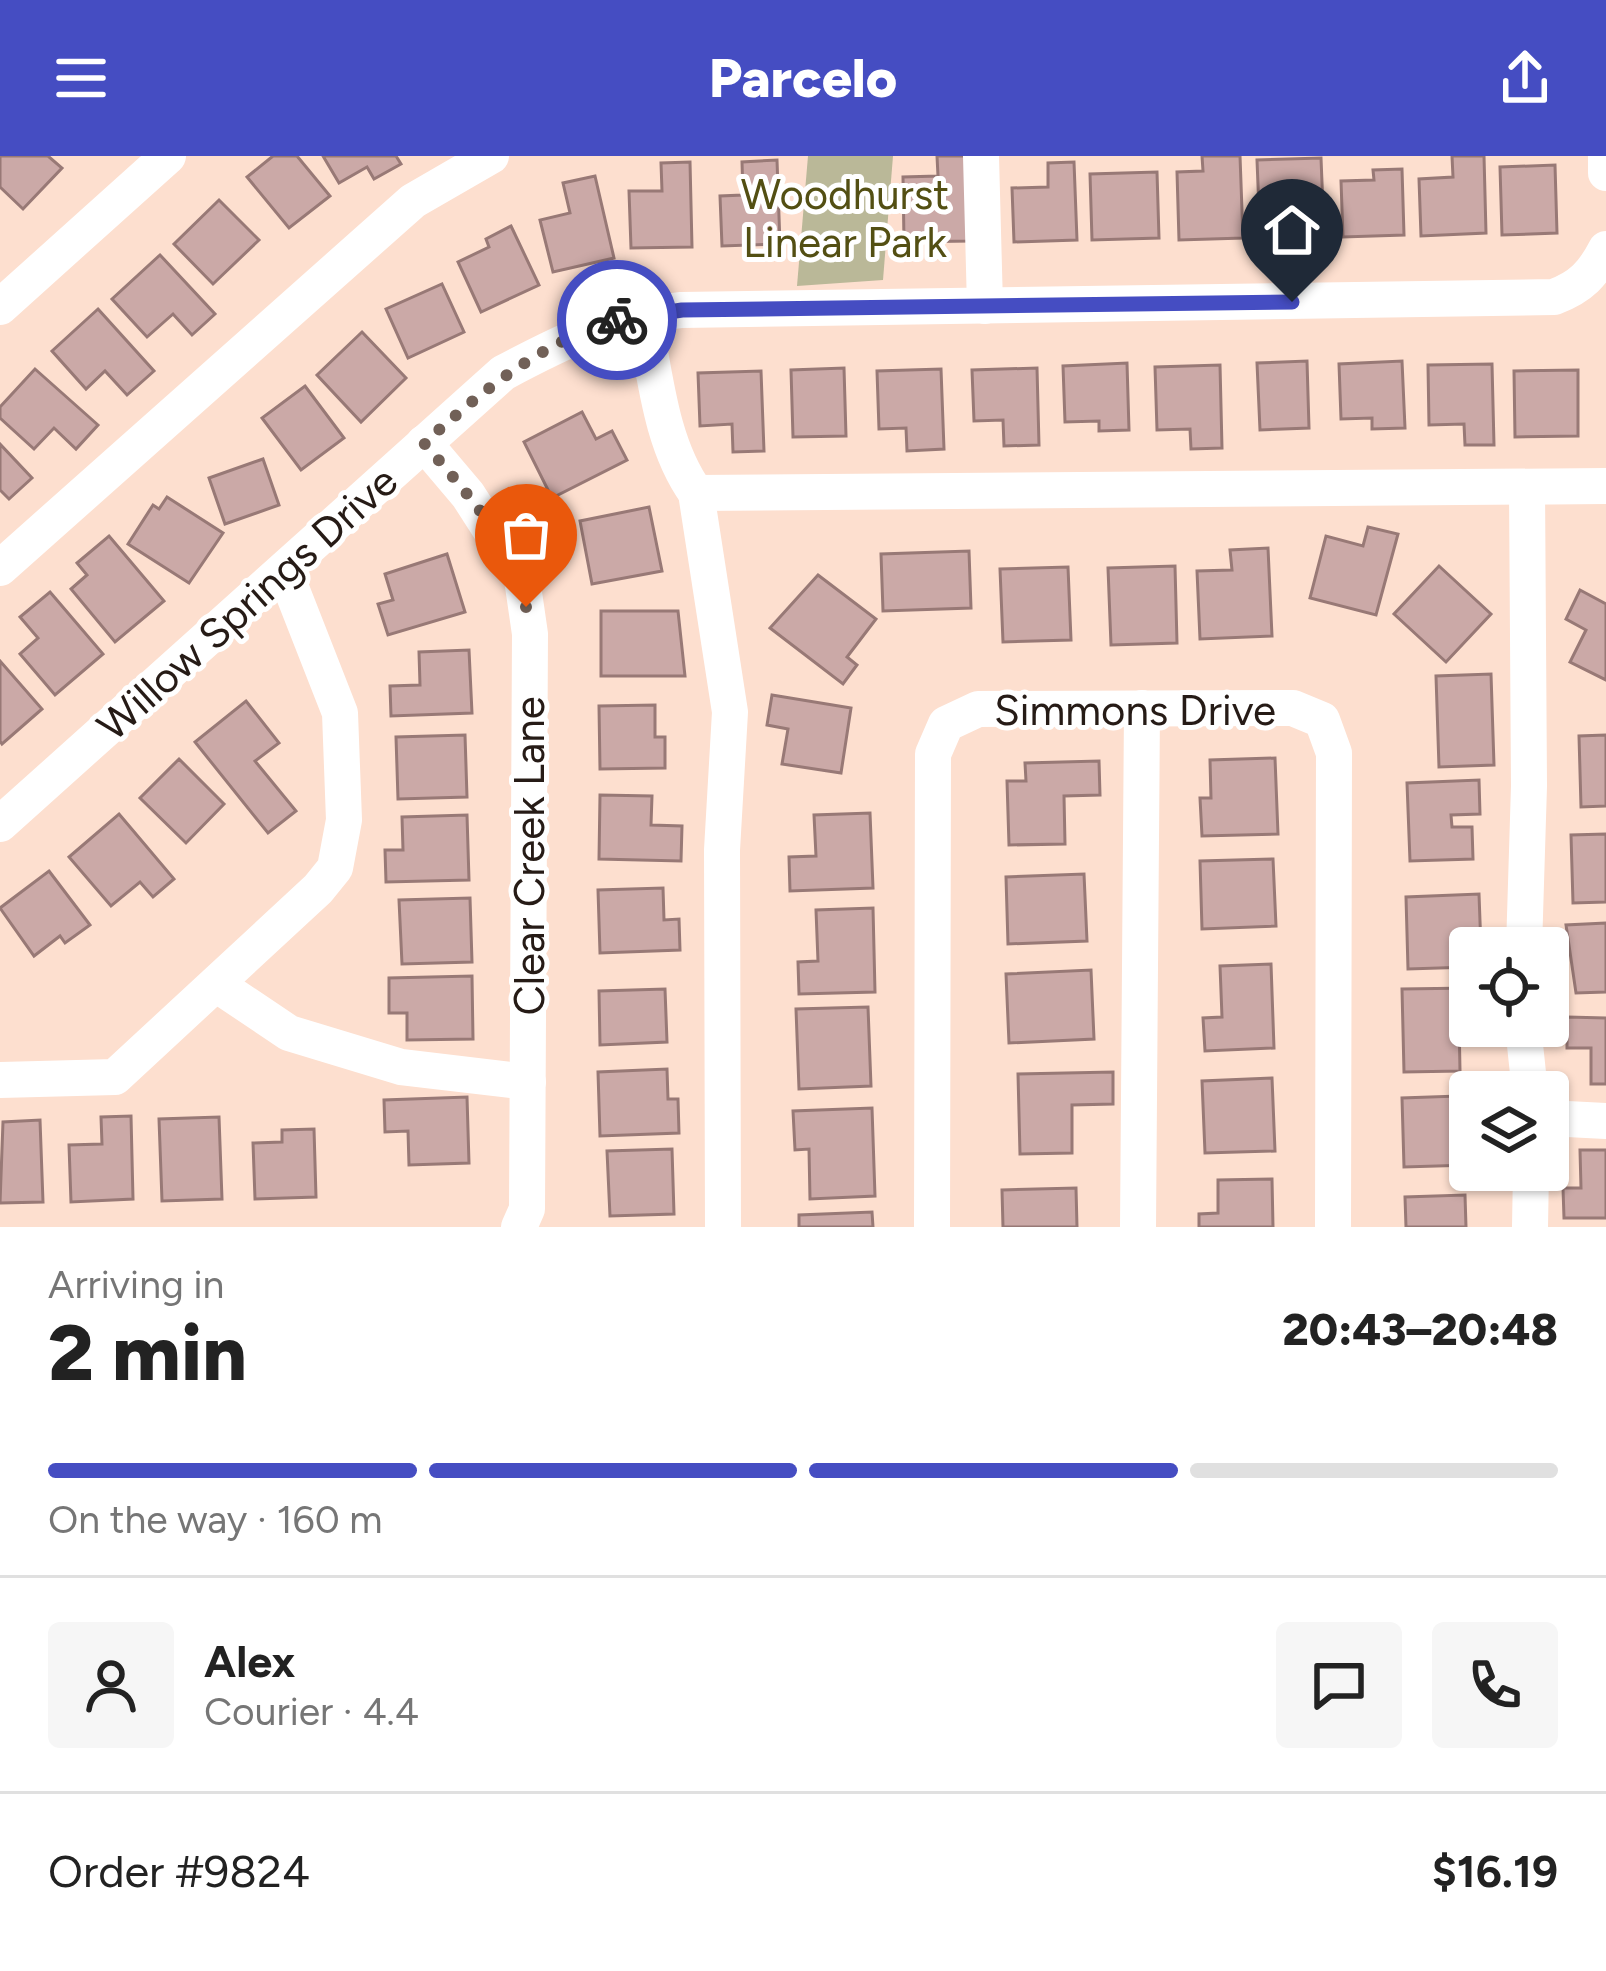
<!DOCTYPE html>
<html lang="en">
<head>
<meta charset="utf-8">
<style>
	:root { --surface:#fff; --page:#f6f6f6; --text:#222; --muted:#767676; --line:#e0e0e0; --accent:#454dc2 }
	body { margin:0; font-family:Figtree,sans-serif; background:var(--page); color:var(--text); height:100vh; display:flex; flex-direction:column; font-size:45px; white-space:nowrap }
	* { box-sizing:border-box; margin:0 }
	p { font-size:39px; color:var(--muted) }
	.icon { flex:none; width:66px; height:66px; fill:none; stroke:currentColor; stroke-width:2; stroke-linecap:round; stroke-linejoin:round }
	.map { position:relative; height:1071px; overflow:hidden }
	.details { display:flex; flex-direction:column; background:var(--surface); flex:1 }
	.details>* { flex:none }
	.fabs { position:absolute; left:1449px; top:771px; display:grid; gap:24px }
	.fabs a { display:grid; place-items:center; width:120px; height:120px; border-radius:12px; background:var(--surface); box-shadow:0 3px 9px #0004; font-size:60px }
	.pin { position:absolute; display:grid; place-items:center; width:102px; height:102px; color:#fff; margin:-123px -51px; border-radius:50% 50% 50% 0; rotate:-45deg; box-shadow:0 0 12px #0007 }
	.pin .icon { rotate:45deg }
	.courier { position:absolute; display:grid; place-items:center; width:120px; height:120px; margin:-60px; border:9px solid #454dc2; border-radius:50%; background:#fff; color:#222; box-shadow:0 3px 15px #0007 }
	.summary em { font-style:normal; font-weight:800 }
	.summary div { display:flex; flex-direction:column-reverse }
	.summary { display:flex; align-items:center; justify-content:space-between; height:204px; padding:0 48px }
	h1 { font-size:78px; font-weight:800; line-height:90px }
	.bar { display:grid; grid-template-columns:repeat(4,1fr); gap:18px 12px; align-content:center; height:144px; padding:0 48px }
	.bar i { height:15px; border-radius:9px; background:var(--line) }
	.bar .current { background:var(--accent) }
	.bar p { grid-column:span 4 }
	.line { display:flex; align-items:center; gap:30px; padding:0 48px; border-top:3px solid var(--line) }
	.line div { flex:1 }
	.round { display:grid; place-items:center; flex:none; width:126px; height:126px; border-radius:12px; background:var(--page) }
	header { display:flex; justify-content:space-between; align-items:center; height:156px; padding:0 48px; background:var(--accent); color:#fff; font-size:54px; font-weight:800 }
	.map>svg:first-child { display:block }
	.green { fill:#bab898 }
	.building { fill:#cba9a7; stroke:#987976; stroke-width:3 }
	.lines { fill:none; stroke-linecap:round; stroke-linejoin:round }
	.minor { stroke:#fff; stroke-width:36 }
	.done { stroke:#716057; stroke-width:12; stroke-dasharray:0 21.6 }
	.route { stroke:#454dc2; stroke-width:15 }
	.labels { text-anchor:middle; stroke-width:10; stroke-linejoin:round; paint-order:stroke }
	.park-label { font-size:42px; fill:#534f13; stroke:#fff }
	.street-label { font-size:42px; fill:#261b16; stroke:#fff }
</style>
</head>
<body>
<header><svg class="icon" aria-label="menu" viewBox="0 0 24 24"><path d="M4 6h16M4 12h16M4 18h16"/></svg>Parcelo<svg class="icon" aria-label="share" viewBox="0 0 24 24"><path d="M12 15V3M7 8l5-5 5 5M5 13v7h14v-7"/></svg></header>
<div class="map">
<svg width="1606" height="1071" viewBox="0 0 1606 1071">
	<rect width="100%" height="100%" fill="#fddfcf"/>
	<!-- green -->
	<polygon class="green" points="808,0 893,0 883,124 797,130"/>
	<!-- building -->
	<g class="building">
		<polygon points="0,0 48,0 62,12 23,53 0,31"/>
		<polygon points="273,0 297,0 330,40 289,72 247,21"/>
		<polygon points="323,0 396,0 401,8 374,23 367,11 339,27"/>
		<polygon points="937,0 968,0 970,85 904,86 903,21 938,20"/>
		<polygon points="1202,0 1240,0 1243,82 1179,84 1177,16 1203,15"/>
		<polygon points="1452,0 1484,0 1486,77 1421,80 1419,23 1453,21"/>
		<polygon points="1321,2 1324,76 1260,79 1257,4"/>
		<polygon points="777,4 780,88 722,90 720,40 743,39 742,6"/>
		<polygon points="690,6 692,91 631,92 629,35 662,35 661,7"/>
		<polygon points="1074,6 1077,84 1014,86 1012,32 1048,31 1048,7"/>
		<polygon points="1555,9 1557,77 1502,79 1500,11"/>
		<polygon points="1402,13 1404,79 1343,81 1341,25 1374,24 1373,14"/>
		<polygon points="1157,16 1159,82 1092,84 1090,18"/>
		<polygon points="595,20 614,102 553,116 540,64 570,57 563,27"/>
		<polygon points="219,44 259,84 213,128 174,88"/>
		<polygon points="511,70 539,129 481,156 458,106 489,91 486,83"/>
		<polygon points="160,99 215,158 192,179 173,158 147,181 112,143"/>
		<polygon points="442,128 464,176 408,202 386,153"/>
		<polygon points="98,153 154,215 127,239 105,215 86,233 52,195"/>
		<polygon points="362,176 406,222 361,266 317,219"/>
		<polygon points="1307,205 1309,272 1260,274 1257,207"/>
		<polygon points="1402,205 1405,272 1372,273 1372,262 1341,263 1339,208"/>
		<polygon points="1127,207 1129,274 1099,275 1099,265 1065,266 1063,210"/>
		<polygon points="1492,208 1494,289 1465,289 1464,268 1429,269 1428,209"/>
		<polygon points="1220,209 1222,292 1191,293 1190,273 1157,274 1155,211"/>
		<polygon points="844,212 846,280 793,281 791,214"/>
		<polygon points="1037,212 1039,289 1004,290 1003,264 974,265 972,214"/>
		<polygon points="35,213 98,269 76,293 54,272 34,293 0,262 0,251"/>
		<polygon points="941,213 944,293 907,295 906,272 879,273 877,215"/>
		<polygon points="1578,214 1578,280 1515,281 1514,215"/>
		<polygon points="761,215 764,295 733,296 732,268 700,270 698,217"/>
		<polygon points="305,230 344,282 301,314 262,262"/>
		<polygon points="582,256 596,283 612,275 627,304 552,342 524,286"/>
		<polygon points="0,288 32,322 9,343 0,334"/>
		<polygon points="263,303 279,349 225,368 209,322"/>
		<polygon points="167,341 223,377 189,427 128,388 153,349 159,353"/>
		<polygon points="649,351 662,415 592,428 580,365"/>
		<polygon points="1368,371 1398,378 1376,459 1310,442 1326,380 1363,390"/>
		<polygon points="109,380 164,445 115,486 71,433 87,419 77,407"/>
		<polygon points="1268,392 1272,480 1200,483 1197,415 1232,414 1230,394"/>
		<polygon points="969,395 971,452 883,455 881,398"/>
		<polygon points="447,398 465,456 388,479 378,448 393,444 385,418"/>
		<polygon points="1175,410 1177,487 1111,489 1108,412"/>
		<polygon points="1439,410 1491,458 1446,506 1394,458"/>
		<polygon points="1068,411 1071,484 1003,486 1000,413"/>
		<polygon points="818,419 876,463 847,501 857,509 843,528 770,472"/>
		<polygon points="1580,434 1606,448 1606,524 1570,506 1586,474 1566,463"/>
		<polygon points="50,436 103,498 55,539 20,498 38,482 20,461"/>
		<polygon points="601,455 678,455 685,520 601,520"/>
		<polygon points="469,494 472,557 391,560 390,530 420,529 419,496"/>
		<polygon points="0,505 42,553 2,588 0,585"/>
		<polygon points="1491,518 1494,609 1439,611 1436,520"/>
		<polygon points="772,539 851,552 841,617 782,608 788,573 767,569"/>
		<polygon points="246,545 279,587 255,605 296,655 268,677 195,586"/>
		<polygon points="655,549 655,581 665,581 665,612 600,613 599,550"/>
		<polygon points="465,579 467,641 398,643 396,581"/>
		<polygon points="1606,579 1606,650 1581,651 1579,580"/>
		<polygon points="1275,602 1278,678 1202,680 1200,642 1211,642 1210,604"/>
		<polygon points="179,603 224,648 186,687 140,642"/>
		<polygon points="1099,605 1100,639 1064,640 1065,688 1009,689 1007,625 1026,625 1025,607"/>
		<polygon points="1479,624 1480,658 1451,659 1452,671 1472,671 1473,703 1410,705 1407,627"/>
		<polygon points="600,639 652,640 651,669 682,670 681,705 599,703"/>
		<polygon points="870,657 873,732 790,735 789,701 816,700 814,659"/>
		<polygon points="119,658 174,723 153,741 140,726 111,750 69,701"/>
		<polygon points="467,659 469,724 386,726 385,694 403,694 402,661"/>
		<polygon points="1606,678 1606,746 1573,747 1571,679"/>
		<polygon points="1273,703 1276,770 1202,773 1200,705"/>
		<polygon points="49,715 90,769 65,787 60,780 34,800 0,752"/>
		<polygon points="1084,718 1087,785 1008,788 1006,721"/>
		<polygon points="663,732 664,764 679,763 680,794 600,797 598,734"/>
		<polygon points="1479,738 1481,792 1470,792 1470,811 1408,813 1406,741"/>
		<polygon points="470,742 472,806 402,808 399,744"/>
		<polygon points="873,752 875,836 799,838 798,806 818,805 816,754"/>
		<polygon points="1606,767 1606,836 1576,837 1566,769"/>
		<polygon points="1271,808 1274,892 1205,895 1203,862 1222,861 1220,810"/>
		<polygon points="1091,814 1094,883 1009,887 1006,818"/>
		<polygon points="472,820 473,883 407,884 407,857 389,857 389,822"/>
		<polygon points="1470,832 1470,862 1459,862 1460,915 1404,916 1402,833"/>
		<polygon points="665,833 667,886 600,889 599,835"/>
		<polygon points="868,851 871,930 799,933 796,853"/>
		<polygon points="1567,861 1606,862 1606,928 1591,928 1591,892 1567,892"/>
		<polygon points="667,913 668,943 678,943 679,977 600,980 598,916"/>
		<polygon points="1113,916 1113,948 1072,949 1072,997 1020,998 1018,918"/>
		<polygon points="1272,922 1275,995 1205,997 1202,925"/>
		<polygon points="1458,940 1459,977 1470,977 1470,1009 1404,1011 1402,942"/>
		<polygon points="467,941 469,1007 409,1009 408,975 385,976 384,944"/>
		<polygon points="872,952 875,1040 810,1043 809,993 795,994 793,955"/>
		<polygon points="131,960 133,1043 71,1046 69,989 102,988 101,961"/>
		<polygon points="219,961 222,1043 162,1045 159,963"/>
		<polygon points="40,964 43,1046 0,1047 3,966"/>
		<polygon points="314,973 316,1041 255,1043 253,987 282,986 282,974"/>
		<polygon points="672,993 674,1058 610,1060 607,995"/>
		<polygon points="1580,994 1606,994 1606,1062 1564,1062 1563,1032 1581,1032"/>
		<polygon points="1272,1023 1273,1071 1199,1071 1199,1058 1218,1057 1218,1024"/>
		<polygon points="1076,1032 1077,1071 1003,1071 1002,1034"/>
		<polygon points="1465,1039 1466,1071 1406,1071 1405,1041"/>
		<polygon points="872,1056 873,1071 799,1071 799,1059"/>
	</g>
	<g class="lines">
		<!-- minor -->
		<g class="minor">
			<polyline points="981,0 985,150"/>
			<polyline points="1606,0 1606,17"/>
			<polyline points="0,151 168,0"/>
			<path d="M 643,157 C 655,217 660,287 696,337 L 1606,330"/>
			<polyline points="424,287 468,339 522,423 530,478 527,1053 519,1071"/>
			<polyline points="696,337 730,556 722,694 723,1071"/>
			<polyline points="0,412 413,45 491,0"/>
			<path d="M 0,668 L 503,217 C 563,185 613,160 681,154 L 1554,141 C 1581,131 1593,118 1606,93"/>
			<polyline points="1524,792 1529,630 1527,331"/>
			<polyline points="216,828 289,877 401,911 528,926"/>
			<polyline points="1523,870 1530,936"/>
			<polyline points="0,924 115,921 318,733 335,712 344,664 340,557 284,414"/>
			<polyline points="1548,962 1606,965"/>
			<polyline points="932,1071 933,598 946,568 978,553 1293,552 1322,564 1334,597 1333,1071"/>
			<polyline points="1138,1071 1142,552"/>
			<polyline points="1530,1071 1531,1014"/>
		</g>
	</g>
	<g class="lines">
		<!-- done -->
		<path class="done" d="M 526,451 C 517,390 463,333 424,287 C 484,234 539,187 617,164"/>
		<!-- route -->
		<polyline class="route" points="617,164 682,154 1292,146"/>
	</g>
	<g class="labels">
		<!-- park labels -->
		<g class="park-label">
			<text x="845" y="53">Woodhurst<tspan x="845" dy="48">Linear Park</tspan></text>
		</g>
		<!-- street labels -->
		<g class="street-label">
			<text transform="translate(247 447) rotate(-42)" y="15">Willow Springs Drive</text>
			<text x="1135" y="569">Simmons Drive</text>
			<text transform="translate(529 700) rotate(-90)" y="15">Clear Creek Lane</text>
		</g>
	</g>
</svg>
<div class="fabs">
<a><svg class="icon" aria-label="locate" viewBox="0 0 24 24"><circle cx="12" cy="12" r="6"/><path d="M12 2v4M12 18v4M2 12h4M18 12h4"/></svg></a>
<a><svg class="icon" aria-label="layers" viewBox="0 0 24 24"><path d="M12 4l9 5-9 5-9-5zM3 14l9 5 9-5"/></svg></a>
</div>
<div class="pin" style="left:526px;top:451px;background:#ea580c"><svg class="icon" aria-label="bag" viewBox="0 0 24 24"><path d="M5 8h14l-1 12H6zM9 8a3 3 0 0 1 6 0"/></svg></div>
<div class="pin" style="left:1292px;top:146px;background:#1f2937"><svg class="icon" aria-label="home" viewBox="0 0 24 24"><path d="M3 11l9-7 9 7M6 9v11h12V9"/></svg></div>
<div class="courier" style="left:617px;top:164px"><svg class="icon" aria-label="bike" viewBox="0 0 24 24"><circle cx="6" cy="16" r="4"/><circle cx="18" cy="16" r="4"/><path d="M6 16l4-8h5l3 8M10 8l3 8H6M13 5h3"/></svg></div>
</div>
<section class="details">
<div class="summary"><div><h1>2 min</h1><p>Arriving in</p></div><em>20:43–20:48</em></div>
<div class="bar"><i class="current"></i><i class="current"></i><i class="current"></i><i></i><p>On the way · 160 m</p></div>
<div class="line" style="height:216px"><a class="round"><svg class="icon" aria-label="person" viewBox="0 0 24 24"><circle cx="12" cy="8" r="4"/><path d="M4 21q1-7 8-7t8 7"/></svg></a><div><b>Alex</b><p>Courier · 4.4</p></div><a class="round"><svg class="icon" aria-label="chat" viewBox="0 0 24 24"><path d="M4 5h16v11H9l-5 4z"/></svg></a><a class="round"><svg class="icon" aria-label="phone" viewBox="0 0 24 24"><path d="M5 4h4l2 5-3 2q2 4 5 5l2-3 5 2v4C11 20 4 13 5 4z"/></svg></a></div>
<div class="line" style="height:156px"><div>Order #9824</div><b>$16.19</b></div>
</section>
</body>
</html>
